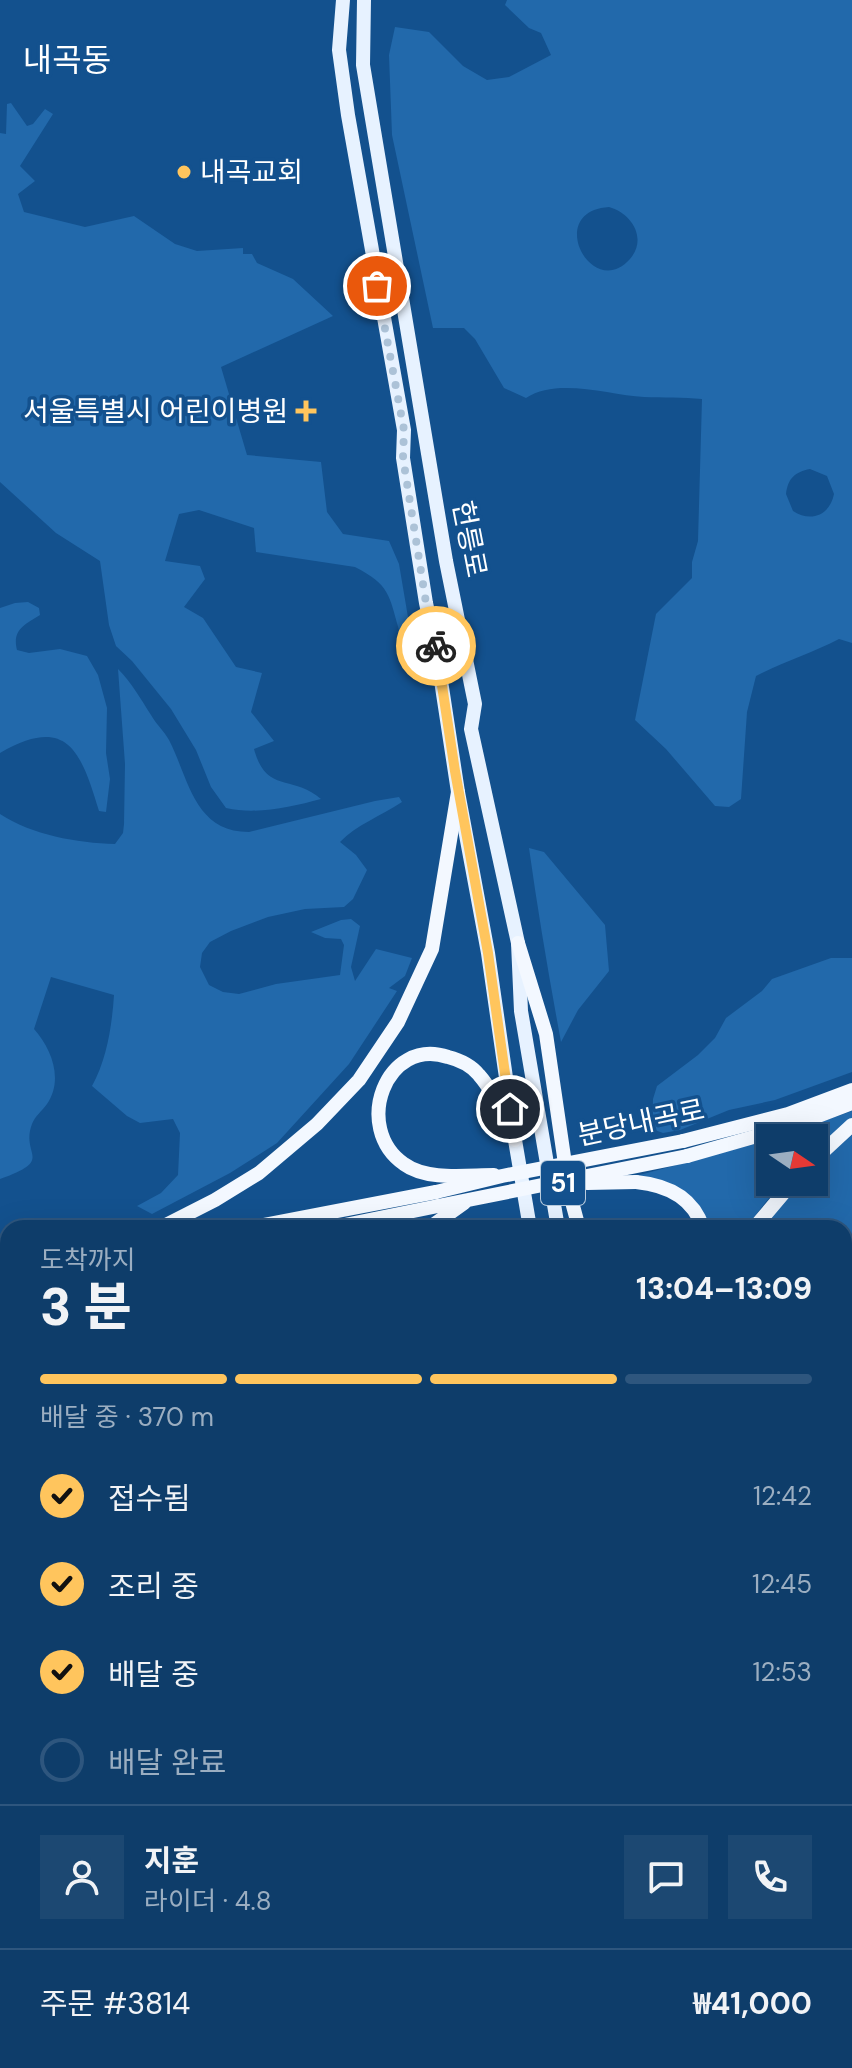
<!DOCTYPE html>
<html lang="ko">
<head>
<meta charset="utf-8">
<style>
	:root { --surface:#0e3d6a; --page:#1c4872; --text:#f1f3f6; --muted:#9baec1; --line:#2e567e; --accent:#ffc55d }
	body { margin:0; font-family:"DM Sans","Noto Sans KR",sans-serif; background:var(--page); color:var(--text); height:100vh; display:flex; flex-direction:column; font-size:30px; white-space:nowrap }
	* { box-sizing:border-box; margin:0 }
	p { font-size:26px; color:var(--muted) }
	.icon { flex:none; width:44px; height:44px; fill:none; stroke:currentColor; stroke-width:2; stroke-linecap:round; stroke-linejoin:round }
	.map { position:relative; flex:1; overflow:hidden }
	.panel { position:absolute; left:0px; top:1220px; width:852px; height:848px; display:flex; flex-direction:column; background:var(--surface); border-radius:24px 24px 0 0; box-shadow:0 8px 32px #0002,0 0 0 2px var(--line) }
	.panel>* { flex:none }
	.needle { width:52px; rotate:103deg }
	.fabs { position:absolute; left:756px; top:1124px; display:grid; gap:16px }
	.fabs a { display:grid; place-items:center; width:72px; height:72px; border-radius:0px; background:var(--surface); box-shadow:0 8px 32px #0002,0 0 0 2px var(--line); font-size:40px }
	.pin { position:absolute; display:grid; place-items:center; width:68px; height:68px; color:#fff; margin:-34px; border:4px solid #fff; border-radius:50%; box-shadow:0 2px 8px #0007 }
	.courier { position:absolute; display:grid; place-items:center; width:80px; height:80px; margin:-40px; border:6px solid #ffc55d; border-radius:50%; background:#fff; color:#222; box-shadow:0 2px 10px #0007 }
	.head em { font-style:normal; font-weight:800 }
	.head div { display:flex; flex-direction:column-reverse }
	.head { display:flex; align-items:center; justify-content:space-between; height:136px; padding:0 40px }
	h1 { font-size:52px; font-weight:800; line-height:60px }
	.bar { display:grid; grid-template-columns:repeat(4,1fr); gap:12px 8px; align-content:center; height:96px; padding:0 40px }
	.bar i { height:10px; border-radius:6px; background:var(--line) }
	.bar .on { background:var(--accent) }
	.bar p { grid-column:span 4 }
	.line { display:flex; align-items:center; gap:20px; padding:0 40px; border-top:2px solid var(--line) }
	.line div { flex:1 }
	.round { display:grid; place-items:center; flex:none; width:84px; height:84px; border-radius:0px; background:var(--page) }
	ol { padding:0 40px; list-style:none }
	li { display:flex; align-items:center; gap:24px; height:88px }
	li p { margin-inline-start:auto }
	li .icon { padding:8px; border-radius:50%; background:var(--accent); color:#111; stroke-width:4 }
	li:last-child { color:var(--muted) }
	li i { width:44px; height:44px; border:4px solid var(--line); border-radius:50% }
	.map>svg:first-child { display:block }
	.green { fill:#2269ab; fill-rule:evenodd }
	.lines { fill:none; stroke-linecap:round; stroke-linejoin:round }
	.stream { stroke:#8ec5f4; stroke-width:3 }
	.tertiary { stroke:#9dc9f1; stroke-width:10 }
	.primary { stroke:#e7f2ff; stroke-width:14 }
	.trunk { stroke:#f3f8ff; stroke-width:14 }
	.trunk-bridge { stroke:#f3f8ff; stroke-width:14 }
	.done { stroke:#acc2d7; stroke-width:8; stroke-dasharray:0 14.4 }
	.route { stroke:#ffc55d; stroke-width:10 }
	.poi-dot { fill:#ffc55d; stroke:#13518e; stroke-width:3 }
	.labels { text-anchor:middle; stroke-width:7; stroke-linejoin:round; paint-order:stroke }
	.shield { fill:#13518e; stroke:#b8cbdd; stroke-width:2 }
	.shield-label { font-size:26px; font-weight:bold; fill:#fff }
	.poi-label { font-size:28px; fill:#fff; stroke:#13518e; text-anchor:start }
	.street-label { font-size:28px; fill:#fff; stroke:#13518e }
	.quarter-label { font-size:32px; fill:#fff; stroke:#13518e }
</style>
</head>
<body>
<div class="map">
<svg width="852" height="2068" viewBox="0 0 852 2068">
	<rect width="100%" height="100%" fill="#13518e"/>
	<!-- green -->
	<g class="green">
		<path d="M 507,0 L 852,0 L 852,643 L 839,639 C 812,653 783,662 756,676 L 747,712 L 741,799 L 729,807 L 715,806 L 666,749 L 635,720 L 656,614 L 692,578 L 692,562 L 698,541 L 702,399 C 683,397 663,398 644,397 C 610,395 557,377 526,398 L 504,388 L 475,339 L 464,328 L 433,328 L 392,135 L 389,55 L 395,27 L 429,32 L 463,66 L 487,80 L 509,77 L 551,55 L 541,33 L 529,28 L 505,5 ZM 609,207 C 631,213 648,238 630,259 C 592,302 544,211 609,207 ZM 810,469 L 827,476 L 834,494 C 830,515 811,523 793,511 L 786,494 C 788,478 795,472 810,469 Z"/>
		<path d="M 11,103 L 27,126 L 33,124 L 45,109 L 53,114 L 20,166 L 35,181 L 18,194 L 24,212 L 85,227 L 134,216 L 175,244 L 197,251 L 243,248 L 243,254 L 252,254 L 257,263 L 293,279 L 333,316 L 221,367 L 247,455 L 321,462 L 327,512 L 343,534 L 389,541 L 399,564 L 410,629 L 399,630 C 389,595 390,585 355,567 L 256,552 L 254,528 L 199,510 L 179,514 L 165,561 L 200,566 L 205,579 L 184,607 L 203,618 L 236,667 L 262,673 L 251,712 L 274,741 L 254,749 C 266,794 292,774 321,799 C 291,807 257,815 226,808 L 211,787 L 196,750 L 171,709 L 132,661 L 116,646 L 109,625 L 100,561 L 56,533 L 0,482 L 0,133 L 6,134 L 7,104 Z"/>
		<path d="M 28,602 L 39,608 L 40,615 C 24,625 12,630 17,650 L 29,653 L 60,649 L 87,656 L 98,675 L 107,708 L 106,753 L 110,779 L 106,812 L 99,811 C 81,752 68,714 0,753 L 0,608 L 15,603 Z"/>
		<path d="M 118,669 C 132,683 140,698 151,715 C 156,724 164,731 169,740 C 189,779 194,832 249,832 L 375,801 L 399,797 L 402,802 C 381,816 356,825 340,842 L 356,855 L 367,870 L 353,899 L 344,907 L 305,909 L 268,917 L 231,931 L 210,942 L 202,953 L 200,967 L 209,985 L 223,992 L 239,994 L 276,984 L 340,975 L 344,945 L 341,939 L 325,938 L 311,932 L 341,920 L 351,919 L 360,926 L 351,967 L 355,981 L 376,949 L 412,958 L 405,976 L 389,988 L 397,991 L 349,1064 L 277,1143 L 230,1173 L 152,1214 L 137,1206 L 161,1193 L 178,1175 L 180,1133 L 173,1119 L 140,1123 L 127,1116 L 92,1086 C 107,1059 112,1025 114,995 L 51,977 L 34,1029 C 51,1048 64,1079 47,1104 C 42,1111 35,1116 32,1124 C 20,1156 56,1159 0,1179 L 0,814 C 32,835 77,843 115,844 L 123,833 L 124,824 L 125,764 Z"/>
		<path d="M 529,848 L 544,852 L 605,925 L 609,971 L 578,1010 L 561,1042 C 549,977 538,913 529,848 Z"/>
		<polygon points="831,958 852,958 852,1072 775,1100 729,1110 680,1130 663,1133 652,1129 653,1099 657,1086 698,1055 715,1038 726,1018 762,991 772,979"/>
		<polygon points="852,1111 852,1118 814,1149 814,1138 776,1138"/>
		<polygon points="852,1135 852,1642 844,1642 844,1228 762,1228 799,1182 814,1182 814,1168"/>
		<path d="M 770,1140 L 770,1182 L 782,1182 L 745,1228 L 710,1228 C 697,1190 670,1178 632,1177 Z"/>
		<polygon points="8,1304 8,1596 0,1595 0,1306"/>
		<polygon points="0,1785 8,1785 8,2060 243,2060 255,2068 0,2068"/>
		<polygon points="852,1791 852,1972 844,1970 844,1796"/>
	</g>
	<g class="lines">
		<!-- stream -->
		<polyline class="stream" points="333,2060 356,2068"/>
		<!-- tertiary -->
		<polyline class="tertiary" points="0,1692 8,1691"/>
		<!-- primary -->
		<g class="primary">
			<polyline points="343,0 339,50 348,115 404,430 403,458 426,603 436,648 458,792 488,953 515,1140 530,1228"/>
			<polyline points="364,0 363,65 446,561 475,704 471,729 518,943 521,1011 558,1228"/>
			<polyline points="672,2060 673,2068"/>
			<polyline points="690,2060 691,2068"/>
		</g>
		<!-- trunk -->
		<g class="trunk">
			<polyline points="518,943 546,1034 569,1191 579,1228"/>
			<polyline points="683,1141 788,1114 852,1090"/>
			<polyline points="687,1156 792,1126 852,1103"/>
			<polyline points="814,1160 852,1125"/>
			<path d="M 494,1175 C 467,1175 427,1181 404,1164 C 352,1128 386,1036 448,1057 C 460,1060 471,1065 479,1075 C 495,1093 504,1119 515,1140"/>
			<path d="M 636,1182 C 667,1185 693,1197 703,1228"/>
			<polyline points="160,1228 215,1200 259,1173 317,1124 359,1080 398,1022 432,949 458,792"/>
			<polyline points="248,1228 436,1192"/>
			<polyline points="330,1228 438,1206"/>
			<polyline points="429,1228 464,1203"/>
			<polyline points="754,1228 793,1182"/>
			<polyline points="0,1275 8,1272"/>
			<polyline points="0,1292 8,1290"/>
			<polyline points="844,1654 852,1655"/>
		</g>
		<!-- trunk-bridge -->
		<g class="trunk-bridge">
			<polyline points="587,1183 636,1182"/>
			<polyline points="436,1192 502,1176 683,1141"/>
			<polyline points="438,1206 687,1156"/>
		</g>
	</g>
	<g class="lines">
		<!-- done -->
		<polyline class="done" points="377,286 404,430 403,458 426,603 436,646"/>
		<!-- route -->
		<polyline class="route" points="436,646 455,771 488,953 510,1109"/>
	</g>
	<!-- markers -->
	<g class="poi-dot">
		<circle cx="184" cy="172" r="8"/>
		<path d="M302 399h8v8h8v8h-8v8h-8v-8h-8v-8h8z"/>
	</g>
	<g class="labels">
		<!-- shield labels -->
		<rect class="shield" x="541" y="1161" width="44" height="44" rx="6"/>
		<g class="shield-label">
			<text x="563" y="1192">51</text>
		</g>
		<!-- poi labels -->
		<g class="poi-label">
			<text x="200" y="182">내곡교회</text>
			<text x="288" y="421" text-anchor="end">서울특별시 어린이병원</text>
		</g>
		<!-- street labels -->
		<g class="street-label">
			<text transform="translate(470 539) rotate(79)" y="10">헌릉로</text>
			<text transform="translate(641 1122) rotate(-12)" y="10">분당내곡로</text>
		</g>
		<!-- quarter labels -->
		<g class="quarter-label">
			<text x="67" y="71">내곡동</text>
		</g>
	</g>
</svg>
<div class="fabs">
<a><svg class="needle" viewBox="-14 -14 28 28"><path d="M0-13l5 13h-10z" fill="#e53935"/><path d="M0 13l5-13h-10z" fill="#9baec1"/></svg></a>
</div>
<div class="pin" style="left:377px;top:286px;background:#ea580c"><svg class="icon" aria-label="bag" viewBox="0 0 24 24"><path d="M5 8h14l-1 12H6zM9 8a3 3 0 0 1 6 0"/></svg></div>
<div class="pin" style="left:510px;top:1109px;background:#1f2937"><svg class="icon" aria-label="home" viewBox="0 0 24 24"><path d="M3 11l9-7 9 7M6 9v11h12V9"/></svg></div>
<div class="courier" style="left:436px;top:646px"><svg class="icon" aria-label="bike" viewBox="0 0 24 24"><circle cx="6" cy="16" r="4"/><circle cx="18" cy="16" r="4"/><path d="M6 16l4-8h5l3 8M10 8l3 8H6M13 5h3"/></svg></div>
<section class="panel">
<div class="head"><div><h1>3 분</h1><p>도착까지</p></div><em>13:04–13:09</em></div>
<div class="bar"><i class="on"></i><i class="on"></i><i class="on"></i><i></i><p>배달 중 · 370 m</p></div>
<ol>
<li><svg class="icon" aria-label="check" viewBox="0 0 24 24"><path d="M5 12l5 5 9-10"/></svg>접수됨<p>12:42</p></li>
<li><svg class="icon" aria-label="check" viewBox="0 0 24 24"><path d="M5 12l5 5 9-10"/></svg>조리 중<p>12:45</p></li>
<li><svg class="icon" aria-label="check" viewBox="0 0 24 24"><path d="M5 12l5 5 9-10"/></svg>배달 중<p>12:53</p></li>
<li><i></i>배달 완료</li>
</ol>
<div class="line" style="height:144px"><a class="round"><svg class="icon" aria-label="person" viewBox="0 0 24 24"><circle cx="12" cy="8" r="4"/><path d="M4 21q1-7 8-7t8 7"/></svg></a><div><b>지훈</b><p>라이더 · 4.8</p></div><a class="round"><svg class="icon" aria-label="chat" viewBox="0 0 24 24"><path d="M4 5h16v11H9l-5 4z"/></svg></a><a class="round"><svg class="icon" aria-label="phone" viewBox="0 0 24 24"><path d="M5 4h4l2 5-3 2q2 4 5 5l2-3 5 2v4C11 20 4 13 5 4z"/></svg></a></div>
<div class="line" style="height:104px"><div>주문 #3814</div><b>₩41,000</b></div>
</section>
</div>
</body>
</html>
